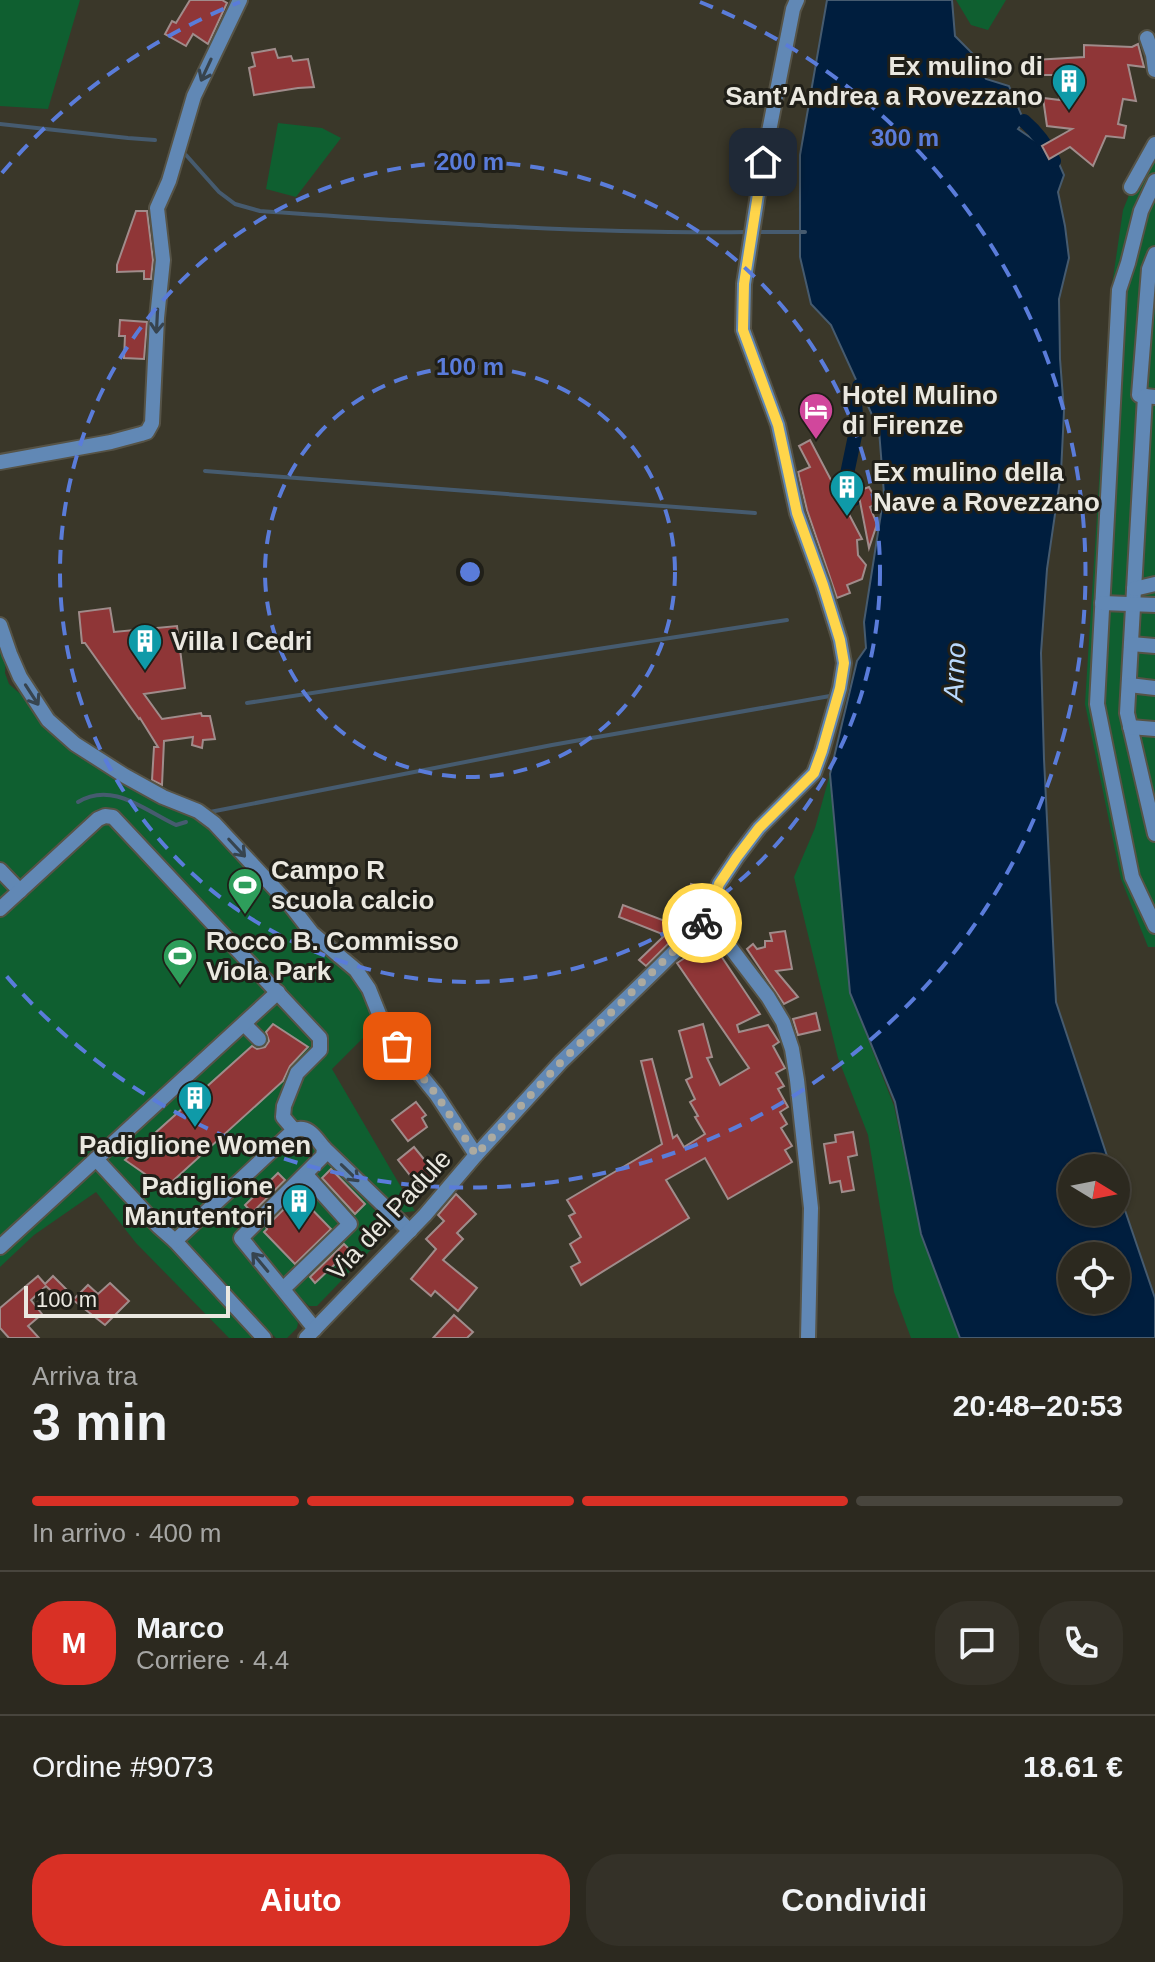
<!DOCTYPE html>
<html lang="it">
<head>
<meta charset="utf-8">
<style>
	:root { --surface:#2c291f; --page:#343128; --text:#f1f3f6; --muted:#a6a6a4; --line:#48453d; --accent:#d93025 }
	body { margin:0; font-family:Arial,sans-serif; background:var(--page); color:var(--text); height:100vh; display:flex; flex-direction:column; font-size:30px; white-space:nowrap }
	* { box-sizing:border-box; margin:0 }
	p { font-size:26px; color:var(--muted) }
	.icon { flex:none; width:44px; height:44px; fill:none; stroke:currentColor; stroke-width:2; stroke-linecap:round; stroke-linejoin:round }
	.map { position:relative; height:1338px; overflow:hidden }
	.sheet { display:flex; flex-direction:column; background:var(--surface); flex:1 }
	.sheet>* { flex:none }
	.needle { width:52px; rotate:100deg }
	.controls { position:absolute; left:1058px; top:1154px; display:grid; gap:16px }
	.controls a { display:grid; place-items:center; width:72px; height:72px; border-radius:50%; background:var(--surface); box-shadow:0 2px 6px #0004,0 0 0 2px var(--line); font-size:40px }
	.scale { position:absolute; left:24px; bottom:20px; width:206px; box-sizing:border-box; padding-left:8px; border:4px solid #eae8e0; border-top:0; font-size:22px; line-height:28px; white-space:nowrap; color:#eae8e0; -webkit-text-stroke:6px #201f18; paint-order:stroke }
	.pin { position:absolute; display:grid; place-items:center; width:68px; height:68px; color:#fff; margin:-34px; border-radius:16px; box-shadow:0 4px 12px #0006 }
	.courier { position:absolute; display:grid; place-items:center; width:80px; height:80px; margin:-40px; border:6px solid #ffd54a; border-radius:50%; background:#fff; color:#222; box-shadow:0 2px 10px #0007 }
	.summary em { font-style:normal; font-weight:700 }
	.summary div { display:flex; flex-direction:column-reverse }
	.summary { display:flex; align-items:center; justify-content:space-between; height:136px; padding:0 32px }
	h1 { font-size:52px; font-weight:700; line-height:60px }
	.bar { display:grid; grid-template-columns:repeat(4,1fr); gap:12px 8px; align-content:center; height:96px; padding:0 32px }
	.bar i { height:10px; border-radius:6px; background:var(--line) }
	.bar .selected { background:var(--accent) }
	.bar p { grid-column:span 4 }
	.line { display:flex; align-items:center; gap:20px; padding:0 32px; border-top:2px solid var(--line) }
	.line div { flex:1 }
	.round { display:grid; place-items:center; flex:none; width:84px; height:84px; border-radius:32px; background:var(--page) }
	.primary-button { display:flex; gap:16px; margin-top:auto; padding:16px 32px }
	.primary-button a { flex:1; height:92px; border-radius:32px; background:var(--accent); color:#fff; font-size:32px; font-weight:700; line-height:92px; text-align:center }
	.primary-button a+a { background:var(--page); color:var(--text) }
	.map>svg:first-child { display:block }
	.green { fill:#0f5f30 }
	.water { fill:#001e3e; stroke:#465b6f; stroke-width:2; fill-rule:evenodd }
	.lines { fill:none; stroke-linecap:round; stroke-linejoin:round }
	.stream { stroke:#465b6f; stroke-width:4 }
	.canal { stroke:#001e3e; stroke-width:14 }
	.building { fill:#8f3637; stroke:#a08c8b; stroke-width:2 }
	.minor-casing { stroke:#565346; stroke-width:18 }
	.minor { stroke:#6188b5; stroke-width:14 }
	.oneway { stroke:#37444f }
	.done { stroke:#acaaa0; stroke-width:8; stroke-dasharray:0 14.4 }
	.route { stroke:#ffd54a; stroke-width:10 }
	.ring { fill:none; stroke:#5a7cda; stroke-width:4; stroke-dasharray:14 10 }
	.labels { text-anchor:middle; stroke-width:6; stroke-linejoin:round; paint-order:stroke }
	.poi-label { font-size:26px; font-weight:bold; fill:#eae8e0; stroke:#201f18; text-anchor:start }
	.street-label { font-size:26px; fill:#eae8e0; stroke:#201f18 }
	.water-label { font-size:28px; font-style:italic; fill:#b9d9fd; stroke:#201f18 }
	.centre { fill:#5a7cda; stroke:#201f18; stroke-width:4 }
	.ring-label { font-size:24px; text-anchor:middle; font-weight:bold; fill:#5a7cda; stroke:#201f18; stroke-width:6; stroke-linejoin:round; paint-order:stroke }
</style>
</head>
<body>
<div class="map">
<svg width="1155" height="1338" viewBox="0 0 1155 1338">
	<rect width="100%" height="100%" fill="#3a3729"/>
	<!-- green -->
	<g class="green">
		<polygon points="0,0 80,0 48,109 0,106"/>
		<polygon points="956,0 1006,0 988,30 971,25"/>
		<polygon points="278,123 322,128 341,138 296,197 266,189"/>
		<polygon points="1155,142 1155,947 1148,947 1121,879 1085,704 1111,292 1123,210 1148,148"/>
		<polygon points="0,634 6,656 5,673 9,684 34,706 167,805 195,818 214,833 279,904 302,932 352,975 368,999 378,1023 332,1069 415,1211 400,1213 378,1194 369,1204 389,1226 389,1231 317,1306 309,1306 292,1290 283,1299 298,1323 297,1328 287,1338 276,1338 256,1319 248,1327 255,1338 229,1338 136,1243 96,1192 34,1235 0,1267"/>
		<polygon points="830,774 850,993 894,1106 921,1234 960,1338 911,1338 894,1292 868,1135 838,1058 794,877 815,828"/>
	</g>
	<!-- water -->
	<path class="water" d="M 827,0 L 952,0 L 955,36 L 972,53 L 986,79 L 1009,86 L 1024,121 L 1018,129 L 1037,142 L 1050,164 L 1057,159 L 1064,175 L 1058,192 L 1065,226 L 1069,258 L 1059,299 L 1060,359 L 1064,411 L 1061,473 L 1047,569 L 1041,653 L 1044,759 L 1056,1002 L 1111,1168 L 1072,1168 L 1072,1212 L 1116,1212 L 1116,1184 L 1155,1298 L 1155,1338 L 960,1338 L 921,1234 L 895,1102 L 850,993 L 830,774 L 857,661 L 866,648 L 864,622 L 884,494 L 879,430 L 831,325 L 811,304 L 800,257 L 800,155 ZM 1072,1256 L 1116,1256 L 1116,1300 L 1072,1300 Z"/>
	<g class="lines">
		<!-- stream -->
		<g class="stream">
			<polyline points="0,124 128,138 155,140"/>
			<path d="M 186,155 L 219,192 L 235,204 L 260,211 C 423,222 586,234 749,232"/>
			<polyline points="757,232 805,232"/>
			<polyline points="205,471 755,513"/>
			<polyline points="247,703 787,620"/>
			<path d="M 78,802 C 112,781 144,810 176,825 L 186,822"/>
			<polyline points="210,812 552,745 830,696"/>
		</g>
		<!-- canal -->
		<g class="canal">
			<path d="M 1024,121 C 1038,133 1047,145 1054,161"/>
			<polyline points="854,499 847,474 857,426 855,403 859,386"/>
		</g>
	</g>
	<!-- building -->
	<g class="building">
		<polygon points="190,0 222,0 227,3 208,44 193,34 186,46 165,34 172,21 176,23"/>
		<polygon points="1138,44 1144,67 1128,65 1136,101 1123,99 1118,124 1126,126 1124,138 1106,136 1093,166 1070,147 1049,159 1042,146 1072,129 1047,126 1043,98 1060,100 1055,75 1036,75 1034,60 1084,57 1084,45 1132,47"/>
		<polygon points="275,49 278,58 291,56 293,61 308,59 314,87 298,88 254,95 249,68 255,66 252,53"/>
		<polygon points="136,211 147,211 153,260 151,279 144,279 144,271 117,272 117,265"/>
		<polygon points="120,320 147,322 144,359 124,358 125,336 119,336"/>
		<polygon points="810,440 862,539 857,540 858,555 866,565 862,579 847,585 850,593 837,598 807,510 798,472 810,467 799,446"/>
		<polygon points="869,487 878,503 870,507 877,524 869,548 858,491"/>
		<polygon points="110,608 114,632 177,626 185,688 144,694 162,719 201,713 202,716 210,716 215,739 203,740 202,748 192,745 193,737 164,741 162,785 152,780 154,747 158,747 140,718 139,719 85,643 82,643 79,612"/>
		<polygon points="691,884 707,888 699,913 646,966 639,960 665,935 619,917 623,905 670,923 673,915 680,918"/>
		<polygon points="785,931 792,969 776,971 798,997 784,1004 747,949 753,944 757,949 765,947 765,941 772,941 770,933"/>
		<polygon points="711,941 760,1014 737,1025 739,1032 768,1025 779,1042 773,1046 785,1068 776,1073 784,1086 778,1089 788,1107 780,1112 787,1124 781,1128 792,1146 785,1150 792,1162 728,1199 705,1158 666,1180 689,1218 581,1285 571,1267 580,1262 570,1244 581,1237 569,1216 575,1213 567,1200 662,1144 641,1061 652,1059 673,1138 677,1135 684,1147 705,1134 695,1117 698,1116 690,1102 695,1099 686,1080 692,1077 679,1031 703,1024 712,1057 707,1058 720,1085 749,1068 677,963"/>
		<polygon points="816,1013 820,1030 798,1035 793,1019"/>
		<polygon points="273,1024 308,1047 290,1066 283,1081 165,1188 125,1160 252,1046 257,1049 265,1047 269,1041 266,1032"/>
		<polygon points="416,1102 426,1115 422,1118 427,1127 408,1141 392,1120"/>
		<polygon points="853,1132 857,1155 848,1157 854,1190 842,1192 840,1181 830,1183 824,1144 836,1142 835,1135"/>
		<polygon points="414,1147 437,1175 420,1188 398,1160"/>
		<polygon points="331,1169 365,1204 355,1214 322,1178"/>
		<polygon points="278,1173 285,1180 252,1213 245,1205"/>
		<polygon points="456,1194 476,1214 457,1233 463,1239 443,1260 477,1288 458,1311 435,1291 431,1296 411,1279 436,1249 426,1239 444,1221 438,1215"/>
		<polygon points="298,1195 331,1229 295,1264 264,1232 267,1229 266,1227"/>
		<polygon points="344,1244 350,1250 315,1283 310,1277"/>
		<polygon points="38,1276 45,1284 53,1276 67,1290 59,1298 46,1286 31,1300 42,1314 28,1326 39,1338 9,1338 0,1328 0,1308"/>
		<polygon points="110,1283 129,1301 105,1325 73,1300 88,1285 98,1294"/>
		<polygon points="454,1315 473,1332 467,1338 433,1338"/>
	</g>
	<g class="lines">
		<!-- minor casing -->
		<g class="minor-casing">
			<g id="minor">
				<polyline points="1147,38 1153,55 1155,70"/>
				<polyline points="1155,181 1141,211 1128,263 1119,290 1097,704 1132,877 1155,926"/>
				<polyline points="1131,187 1155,144"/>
				<polyline points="1145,396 1139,395 1149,269 1155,254"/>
				<polyline points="1155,397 1145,396 1127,713 1155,834"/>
				<polyline points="0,462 111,442 141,434 147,432 152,423 157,318 163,260 157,208 169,181 194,96 240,0"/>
				<polyline points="1134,589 1155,584"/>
				<polyline points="1102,603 1155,605"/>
				<polyline points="0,625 10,654 20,677 48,720 75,744 125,776 163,797 198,811 214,823 291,906 312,933 356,970 369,989 381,1019 397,1046 436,1094 476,1155"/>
				<polyline points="1131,644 1155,646"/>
				<polyline points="1129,685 1155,688"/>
				<polyline points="1130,727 1155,729"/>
				<polyline points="0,870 20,891"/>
				<polyline points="0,909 98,819 105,816 113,817 320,1038 320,1050 297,1073 284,1106 283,1117 294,1130 175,1241 264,1338"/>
				<polyline points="708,918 768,997 783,1022 792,1049 797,1080 811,1208 808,1338"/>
				<polyline points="244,1024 259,1039"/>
				<path d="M 294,1130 C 309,1125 315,1137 324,1148 L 323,1156 L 241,1238 L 315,1329"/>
				<polyline points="324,1148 410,1231"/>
				<polyline points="96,1159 158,1226 175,1241"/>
				<polyline points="0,1247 278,992"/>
				<polyline points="283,1289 350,1224 306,1175"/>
				<polyline points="306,1338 425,1215 476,1155 561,1062 659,967 708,918 719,884 737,857 759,828 814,773 822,751 840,688 844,663 840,640 823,585 797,513 778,425 743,330 744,284 763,162 793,9 797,0"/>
			</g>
		</g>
		<!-- minor -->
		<use href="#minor" class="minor"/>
	</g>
	<!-- one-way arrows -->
	<defs><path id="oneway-shaft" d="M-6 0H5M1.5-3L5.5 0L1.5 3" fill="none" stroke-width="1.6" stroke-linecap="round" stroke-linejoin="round" transform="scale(2)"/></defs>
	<g class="oneway">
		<use href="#oneway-shaft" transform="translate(206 70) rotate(115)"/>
		<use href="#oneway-shaft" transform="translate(157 321) rotate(93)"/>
		<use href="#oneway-shaft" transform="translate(32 695) rotate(57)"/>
		<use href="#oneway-shaft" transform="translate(237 848) rotate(47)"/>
		<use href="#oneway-shaft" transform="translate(350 1173) rotate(44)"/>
		<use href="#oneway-shaft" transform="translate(260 1262) rotate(-130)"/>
	</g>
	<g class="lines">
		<!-- done -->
		<polyline class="done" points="397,1046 436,1094 476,1155 561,1062 702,923"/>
		<!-- route -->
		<polyline class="route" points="702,923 708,918 719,884 737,857 759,828 814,773 822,751 840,688 844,663 840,640 823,585 797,513 778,425 743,330 744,284 763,162"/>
	</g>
	<!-- distance rings -->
	<g class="ring">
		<circle cx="470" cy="572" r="205"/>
		<circle cx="470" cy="572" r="410"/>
		<path d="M2 173A615 615 0 0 1 240 2M700 2A615 615 0 1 1 2 971"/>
	</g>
	<!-- icons -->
	<defs>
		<g id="building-pin" transform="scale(1.8)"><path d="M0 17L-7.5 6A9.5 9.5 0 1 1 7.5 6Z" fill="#0f9aa8" stroke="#201f18"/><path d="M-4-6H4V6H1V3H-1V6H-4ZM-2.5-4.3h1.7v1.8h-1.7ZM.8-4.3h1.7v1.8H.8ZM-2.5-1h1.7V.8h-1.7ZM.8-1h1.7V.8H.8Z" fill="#fff"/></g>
		<g id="hotel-pin" transform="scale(1.8)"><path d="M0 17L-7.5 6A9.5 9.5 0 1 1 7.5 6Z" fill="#d1479c" stroke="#201f18"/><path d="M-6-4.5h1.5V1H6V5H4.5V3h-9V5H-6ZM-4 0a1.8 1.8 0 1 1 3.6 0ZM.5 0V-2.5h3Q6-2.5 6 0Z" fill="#fff"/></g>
		<g id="stadium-pin" transform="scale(1.8)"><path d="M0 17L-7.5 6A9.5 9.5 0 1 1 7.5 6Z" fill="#2e9e5b" stroke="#201f18"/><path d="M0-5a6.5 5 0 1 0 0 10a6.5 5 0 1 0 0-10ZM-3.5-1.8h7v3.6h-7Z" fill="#fff"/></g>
	</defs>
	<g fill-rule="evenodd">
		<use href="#building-pin" x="1069" y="81"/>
		<use href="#hotel-pin" x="816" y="410"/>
		<use href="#building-pin" x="847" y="487"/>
		<use href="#building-pin" x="145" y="641"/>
		<use href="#stadium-pin" x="245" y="885"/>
		<use href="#stadium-pin" x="180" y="956"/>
		<use href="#building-pin" x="195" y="1098"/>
		<use href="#building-pin" x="299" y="1201"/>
	</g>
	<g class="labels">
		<!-- poi labels -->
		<g class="poi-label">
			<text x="1043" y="75" text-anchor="end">Ex mulino di<tspan x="1043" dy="30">Sant’Andrea a Rovezzano</tspan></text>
			<text x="842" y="404">Hotel Mulino<tspan x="842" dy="30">di Firenze</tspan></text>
			<text x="873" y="481">Ex mulino della<tspan x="873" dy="30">Nave a Rovezzano</tspan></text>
			<text x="171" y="650">Villa I Cedri</text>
			<text x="271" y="879">Campo R<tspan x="271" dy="30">scuola calcio</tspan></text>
			<text x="206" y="950">Rocco B. Commisso<tspan x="206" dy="30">Viola Park</tspan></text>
			<text x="195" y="1154" text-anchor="middle">Padiglione Women</text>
			<text x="273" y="1195" text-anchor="end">Padiglione<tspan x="273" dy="30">Manutentori</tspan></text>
		</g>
		<!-- street labels -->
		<g class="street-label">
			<text transform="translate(389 1215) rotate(-47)" y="9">Via del Padule</text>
		</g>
		<!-- water labels -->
		<g class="water-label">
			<text transform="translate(954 672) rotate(-87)" y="10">Arno</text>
		</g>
	</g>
	<circle cx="470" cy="572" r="12" class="centre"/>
	<g class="ring-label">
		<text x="905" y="146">300 m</text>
		<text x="470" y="170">200 m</text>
		<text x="470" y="375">100 m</text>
	</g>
</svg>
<div class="controls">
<a><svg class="needle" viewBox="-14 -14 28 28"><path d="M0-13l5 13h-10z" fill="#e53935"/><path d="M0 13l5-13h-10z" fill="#a6a6a4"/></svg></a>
<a><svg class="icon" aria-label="locate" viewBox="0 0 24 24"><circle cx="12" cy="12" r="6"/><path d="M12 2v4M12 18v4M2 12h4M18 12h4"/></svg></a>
</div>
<div class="scale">100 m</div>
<div class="pin" style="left:397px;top:1046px;background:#ea580c"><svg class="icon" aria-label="bag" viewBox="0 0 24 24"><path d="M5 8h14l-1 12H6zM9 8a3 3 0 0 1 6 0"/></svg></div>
<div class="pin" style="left:763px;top:162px;background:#1f2937"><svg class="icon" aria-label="home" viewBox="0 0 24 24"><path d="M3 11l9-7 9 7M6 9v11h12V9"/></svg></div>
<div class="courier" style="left:702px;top:923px"><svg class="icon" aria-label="bike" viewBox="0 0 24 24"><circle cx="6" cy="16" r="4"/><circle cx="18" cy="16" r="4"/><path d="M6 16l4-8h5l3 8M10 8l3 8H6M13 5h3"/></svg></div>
</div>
<section class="sheet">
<div class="summary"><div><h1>3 min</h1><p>Arriva tra</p></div><em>20:48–20:53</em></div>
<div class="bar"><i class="selected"></i><i class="selected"></i><i class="selected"></i><i></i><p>In arrivo · 400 m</p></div>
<div class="line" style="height:144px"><b class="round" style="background:var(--accent);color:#fff">M</b><div><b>Marco</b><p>Corriere · 4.4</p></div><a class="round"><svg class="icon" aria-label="chat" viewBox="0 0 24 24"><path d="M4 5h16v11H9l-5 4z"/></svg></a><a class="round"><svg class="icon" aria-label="phone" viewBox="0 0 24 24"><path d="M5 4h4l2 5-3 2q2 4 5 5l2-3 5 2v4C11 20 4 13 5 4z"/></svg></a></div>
<div class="line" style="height:104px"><div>Ordine #9073</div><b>18.61 €</b></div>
<div class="primary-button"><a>Aiuto</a><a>Condividi</a></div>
</section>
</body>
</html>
